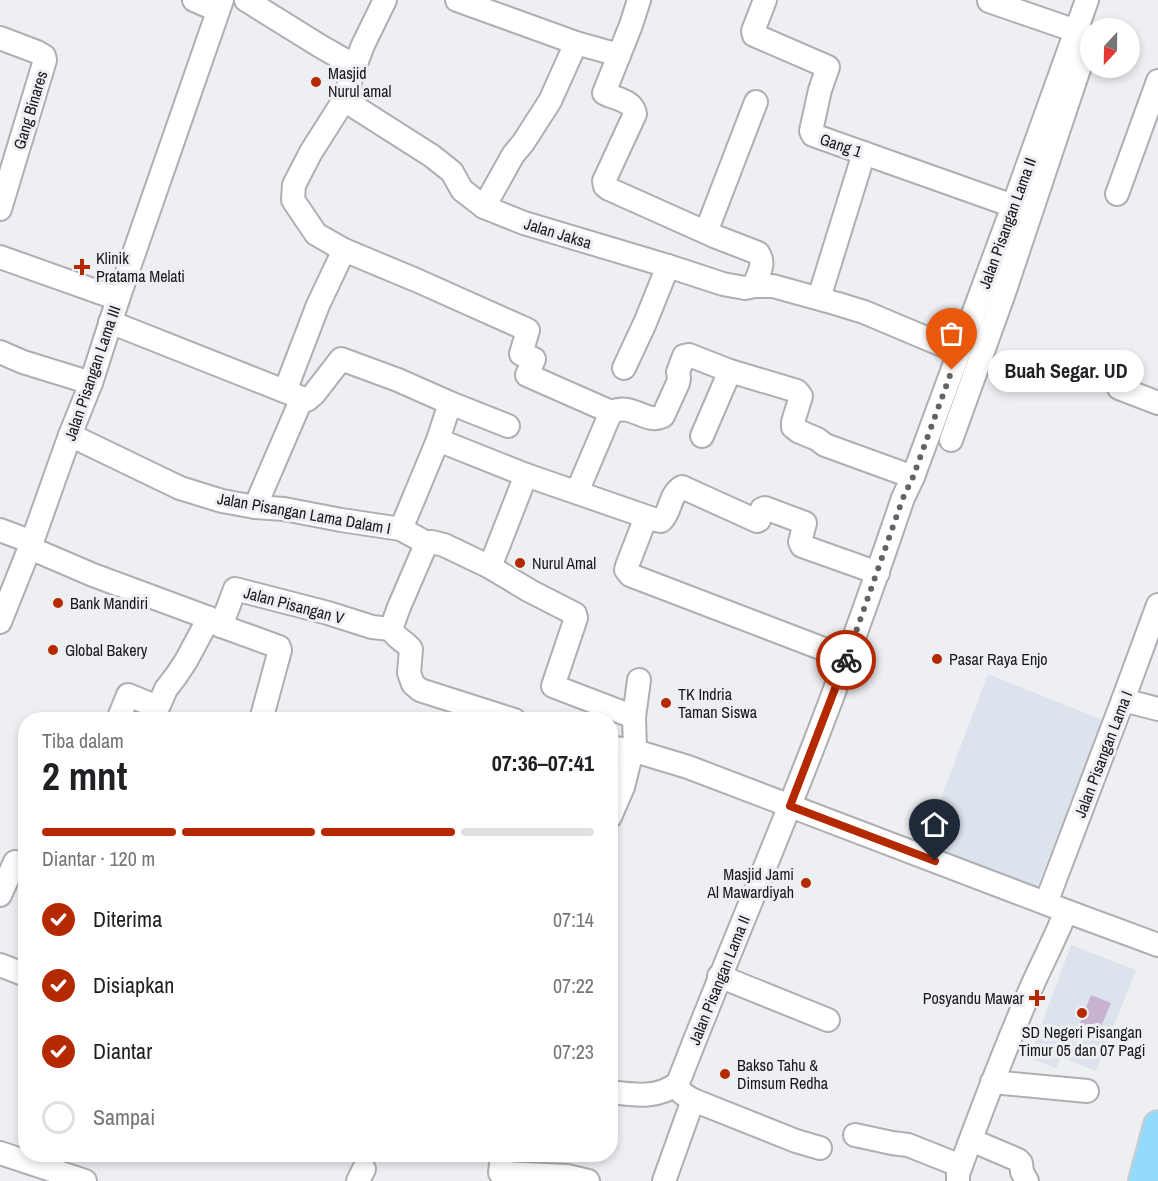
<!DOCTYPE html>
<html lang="id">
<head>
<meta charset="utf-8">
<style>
	:root { --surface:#fff; --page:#f2f2f2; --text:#202124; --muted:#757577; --line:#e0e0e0; --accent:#b42900 }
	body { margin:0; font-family:"Archivo Narrow",sans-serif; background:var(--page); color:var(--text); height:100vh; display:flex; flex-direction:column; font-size:22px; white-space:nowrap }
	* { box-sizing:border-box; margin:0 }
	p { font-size:20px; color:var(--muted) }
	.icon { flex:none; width:33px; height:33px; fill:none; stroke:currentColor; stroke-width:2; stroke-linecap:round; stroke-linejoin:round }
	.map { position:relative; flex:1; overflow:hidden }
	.details { position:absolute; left:18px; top:712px; width:600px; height:450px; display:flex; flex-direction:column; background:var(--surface); border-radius:24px; box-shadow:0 3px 9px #0003 }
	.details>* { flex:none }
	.needle { width:39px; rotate:202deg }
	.buttons { position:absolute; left:1080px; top:18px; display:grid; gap:12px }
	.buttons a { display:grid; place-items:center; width:60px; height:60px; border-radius:50%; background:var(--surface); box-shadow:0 3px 9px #0003; font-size:30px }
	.pin { position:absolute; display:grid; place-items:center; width:51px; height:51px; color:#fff; margin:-62px -26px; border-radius:50% 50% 50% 0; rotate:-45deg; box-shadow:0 0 6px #0007 }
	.pin .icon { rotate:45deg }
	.courier { position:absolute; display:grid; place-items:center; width:60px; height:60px; margin:-30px; border:4px solid #b42900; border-radius:50%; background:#fff; color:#222; box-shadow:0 2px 8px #0007 }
	.bubble { position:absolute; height:42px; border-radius:21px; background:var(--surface); box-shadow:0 3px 9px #0003; font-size:20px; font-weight:800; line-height:42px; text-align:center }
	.overview em { font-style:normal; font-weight:800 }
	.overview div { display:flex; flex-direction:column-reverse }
	.overview { display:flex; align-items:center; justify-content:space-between; height:102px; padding:0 24px }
	h1 { font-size:39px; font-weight:800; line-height:45px }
	.bar { display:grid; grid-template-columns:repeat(4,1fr); gap:9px 6px; align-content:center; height:72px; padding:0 24px }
	.bar i { height:8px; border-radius:4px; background:var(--line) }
	.bar .selected { background:var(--accent) }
	.bar p { grid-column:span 4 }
	ol { padding:0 24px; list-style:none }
	li { display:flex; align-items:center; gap:18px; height:66px }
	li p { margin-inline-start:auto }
	li .icon { padding:6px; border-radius:50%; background:var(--accent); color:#fff; stroke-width:4 }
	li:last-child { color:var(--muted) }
	li i { width:33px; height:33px; border:3px solid var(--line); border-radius:50% }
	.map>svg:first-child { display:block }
	.built { fill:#dde3ed }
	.pitch { fill:#c7b3d1 }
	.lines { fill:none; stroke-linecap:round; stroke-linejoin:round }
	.minor-casing { stroke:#adafb2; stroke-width:26 }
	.major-casing { stroke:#ccc; stroke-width:32 }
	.minor { stroke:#fff; stroke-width:22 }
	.major { stroke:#92dbff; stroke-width:28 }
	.done { stroke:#626365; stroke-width:6; stroke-dasharray:0 10.8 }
	.route { stroke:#b42900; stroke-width:8 }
	.poi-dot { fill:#b42900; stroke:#edeff2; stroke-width:2 }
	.labels { text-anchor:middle; stroke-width:6; stroke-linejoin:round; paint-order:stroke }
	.poi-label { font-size:16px; fill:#171819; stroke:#edeff2; text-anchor:start }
	.street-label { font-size:16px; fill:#171819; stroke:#edeff2 }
</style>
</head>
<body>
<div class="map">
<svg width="1158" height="1181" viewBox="0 0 1158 1181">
	<rect width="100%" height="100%" fill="#edeff2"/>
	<!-- built -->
	<g class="built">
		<polygon points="988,674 1103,720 1034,895 922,848"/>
		<polygon points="1071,945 1136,970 1096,1071 1061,1057 1056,1068 1029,1058"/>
	</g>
	<!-- pitch -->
	<polygon class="pitch" points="1091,995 1111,1003 1097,1036 1078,1028"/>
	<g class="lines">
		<!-- minor casing -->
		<g class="minor-casing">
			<g id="minor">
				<polyline points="194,0 217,10"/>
				<polyline points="246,0 320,46 355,66 344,100 432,156 452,172 462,190 484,207 524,223 668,266 723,284 745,288 754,286 773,286 838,304 864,312 959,352"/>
				<polyline points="457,0 576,43 619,55"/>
				<path d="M 639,0 L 631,25 L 604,93 C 615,99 633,100 635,114 L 604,181 L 605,186 L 609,189 L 714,236 L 758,253 C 766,264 758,274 754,286"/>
				<polyline points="765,0 753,31 754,35 828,67 820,90 811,131 813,135 1013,206"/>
				<polyline points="989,1 1076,31"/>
				<polyline points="0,38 37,52 44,56 45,60 0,209"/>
				<polyline points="355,66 363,45 385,0"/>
				<polyline points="344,100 311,152 294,185 293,200 316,234 344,250 416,280 528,330 521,354 534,359 527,375 611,412 577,492"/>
				<polyline points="1117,194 1158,81"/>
				<polyline points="484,207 513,155 523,143 550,101 576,43"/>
				<polyline points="706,232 756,102"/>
				<polyline points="0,257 118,299"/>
				<polyline points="819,298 864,153"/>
				<polyline points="110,322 307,400 314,394 341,359 398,380 450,403 438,440 401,529"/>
				<polyline points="0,352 23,362 91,383"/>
				<polyline points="624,368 645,323 668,266"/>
				<polyline points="1119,388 1158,403"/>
				<polyline points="285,391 318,305 344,250"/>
				<polyline points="450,403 508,426"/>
				<path d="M 611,412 C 633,402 646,425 663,416 L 678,383 L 679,378 L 678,372 L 684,356 L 689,355 L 730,371 L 797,391 L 801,396 L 793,422 L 793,427 L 798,431 L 817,439 L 825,445 L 913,477"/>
				<polyline points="70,435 180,488 222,501 255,507 284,509 341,520 401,529 421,540 424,543"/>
				<polyline points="702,436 730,371"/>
				<path d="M 438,440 L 526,475 L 656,520 L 661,521 C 672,511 668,496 682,487 L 757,521 L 759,520 L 762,509 L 765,508 L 805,523 L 800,542 L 802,546 L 878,573"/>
				<polyline points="951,440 1004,293 1090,36"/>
				<polyline points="255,507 302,398"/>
				<polyline points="646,517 627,566 626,570 630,575 847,658"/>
				<polyline points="0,530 32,542"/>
				<polyline points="424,543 432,542 444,545 490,567 530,591 575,614 576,618 553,686 634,717 635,751"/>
				<polyline points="30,548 93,575 209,618 221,626 279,647 280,650 261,720"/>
				<polyline points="490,567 526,475"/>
				<polyline points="0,622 32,542 70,435 91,383 118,299 222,0"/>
				<polyline points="221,626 235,589 328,613 372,627 391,629"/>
				<path d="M 391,629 C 395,638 405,641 411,649 L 409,673 L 413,684 L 420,690 L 514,720"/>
				<polyline points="391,629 399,607 424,549 424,543"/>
				<polyline points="1123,700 1158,709"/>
				<polyline points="634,717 639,680"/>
				<polyline points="118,720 128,695 155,706 159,705 166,689 176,676 186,661 209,618"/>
				<polyline points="610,747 635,751 688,767 1066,911 1158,945"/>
				<polyline points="610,817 623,787 632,751"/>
				<polyline points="0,895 15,862"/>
				<polyline points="1046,903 1123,700 1158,605"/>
				<polyline points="0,965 26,975"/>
				<polyline points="719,976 828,1020"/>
				<polyline points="992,1082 1087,1091"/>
				<path d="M 678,1083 C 678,1093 685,1095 693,1100 L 796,1141 L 820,1148"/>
				<path d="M 610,1092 C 634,1095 658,1099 678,1083 C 714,990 753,898 790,805 C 831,704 868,601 903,498 L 913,477 L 1013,206 L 1087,0"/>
				<polyline points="855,1135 892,1143 908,1145 961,1166"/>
				<polyline points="971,1140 1018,1160 1021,1163 1022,1172 1027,1181"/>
				<polyline points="0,1153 85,1181"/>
				<polyline points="502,1155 500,1173 567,1176 588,1181"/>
				<polyline points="358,1181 364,1169"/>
				<polyline points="664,1181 693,1100"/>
				<path d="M 958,1181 L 958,1174 C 981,1111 1005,1048 1032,986 C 1043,961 1056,937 1066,911"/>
			</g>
		</g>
		<!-- major casing -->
		<g class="major-casing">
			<polyline id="major" points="1143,1181 1158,1125"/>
		</g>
		<!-- minor -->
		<use href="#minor" class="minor"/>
		<!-- major -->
		<use href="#major" class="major"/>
	</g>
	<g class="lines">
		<!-- done -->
		<polyline class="done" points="846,660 903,498 913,477 952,370"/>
		<!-- route -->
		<polyline class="route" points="846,660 790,806 935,861"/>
	</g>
	<!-- markers -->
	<g class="poi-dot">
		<circle cx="316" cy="82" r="6"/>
		<path d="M79 258h6v6h6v6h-6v6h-6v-6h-6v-6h6z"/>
		<circle cx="520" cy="563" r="6"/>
		<circle cx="58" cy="603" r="6"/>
		<circle cx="53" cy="650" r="6"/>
		<circle cx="937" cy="659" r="6"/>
		<circle cx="666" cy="703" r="6"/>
		<circle cx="806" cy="883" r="6"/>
		<path d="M1034 989h6v6h6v6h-6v6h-6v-6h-6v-6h6z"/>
		<circle cx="1082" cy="1013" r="6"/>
		<circle cx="725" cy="1074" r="6"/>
	</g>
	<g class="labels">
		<!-- poi labels -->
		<g class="poi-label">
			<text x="328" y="79">Masjid<tspan x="328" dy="18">Nurul amal</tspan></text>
			<text x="96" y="264">Klinik<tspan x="96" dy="18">Pratama Melati</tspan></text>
			<text x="532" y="569">Nurul Amal</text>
			<text x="70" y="609">Bank Mandiri</text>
			<text x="65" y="656">Global Bakery</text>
			<text x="949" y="665">Pasar Raya Enjo</text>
			<text x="678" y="700">TK Indria<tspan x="678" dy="18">Taman Siswa</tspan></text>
			<text x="794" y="880" text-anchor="end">Masjid Jami<tspan x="794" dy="18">Al Mawardiyah</tspan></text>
			<text x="1024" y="1004" text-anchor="end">Posyandu Mawar</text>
			<text x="1082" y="1038" text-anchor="middle">SD Negeri Pisangan<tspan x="1082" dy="18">Timur 05 dan 07 Pagi</tspan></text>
			<text x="737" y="1071">Bakso Tahu &amp;<tspan x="737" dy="18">Dimsum Redha</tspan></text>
		</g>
		<!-- street labels -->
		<g class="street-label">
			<text transform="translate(30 110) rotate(-73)" y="6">Gang Binares</text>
			<text transform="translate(841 145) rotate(19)" y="6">Gang 1</text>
			<text transform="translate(1007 223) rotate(-70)" y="6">Jalan Pisangan Lama II</text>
			<text transform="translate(558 233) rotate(17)" y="6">Jalan Jaksa</text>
			<text transform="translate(92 373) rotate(-71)" y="6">Jalan Pisangan Lama III</text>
			<text transform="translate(304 513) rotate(10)" y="6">Jalan Pisangan Lama Dalam I</text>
			<text transform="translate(294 605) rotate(15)" y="6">Jalan Pisangan V</text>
			<text transform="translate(1103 754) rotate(-69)" y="6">Jalan Pisangan Lama I</text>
			<text transform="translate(719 980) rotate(-68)" y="6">Jalan Pisangan Lama II</text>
		</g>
	</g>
</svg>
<div class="buttons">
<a><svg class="needle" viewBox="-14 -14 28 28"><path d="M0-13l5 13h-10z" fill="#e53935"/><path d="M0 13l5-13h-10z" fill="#757577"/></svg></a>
</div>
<div class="pin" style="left:952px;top:370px;background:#ea580c"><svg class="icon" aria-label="bag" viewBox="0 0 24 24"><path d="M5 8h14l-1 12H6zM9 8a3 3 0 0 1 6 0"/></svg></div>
<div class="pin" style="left:935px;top:861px;background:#1f2937"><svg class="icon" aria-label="home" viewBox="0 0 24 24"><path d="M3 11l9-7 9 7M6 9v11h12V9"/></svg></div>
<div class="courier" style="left:846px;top:660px"><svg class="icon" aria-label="bike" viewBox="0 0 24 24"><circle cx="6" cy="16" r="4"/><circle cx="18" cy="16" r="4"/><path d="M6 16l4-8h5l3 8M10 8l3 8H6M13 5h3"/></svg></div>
<div class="bubble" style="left:988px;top:350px;width:156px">Buah Segar. UD</div>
<section class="details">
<div class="overview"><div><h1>2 mnt</h1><p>Tiba dalam</p></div><em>07:36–07:41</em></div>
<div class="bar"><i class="selected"></i><i class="selected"></i><i class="selected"></i><i></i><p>Diantar · 120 m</p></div>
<ol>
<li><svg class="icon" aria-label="check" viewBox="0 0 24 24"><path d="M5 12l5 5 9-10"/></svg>Diterima<p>07:14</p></li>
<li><svg class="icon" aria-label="check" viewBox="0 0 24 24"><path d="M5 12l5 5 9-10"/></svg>Disiapkan<p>07:22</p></li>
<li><svg class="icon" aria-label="check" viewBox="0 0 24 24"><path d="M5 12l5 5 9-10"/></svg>Diantar<p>07:23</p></li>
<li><i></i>Sampai</li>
</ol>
</section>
</div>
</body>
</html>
